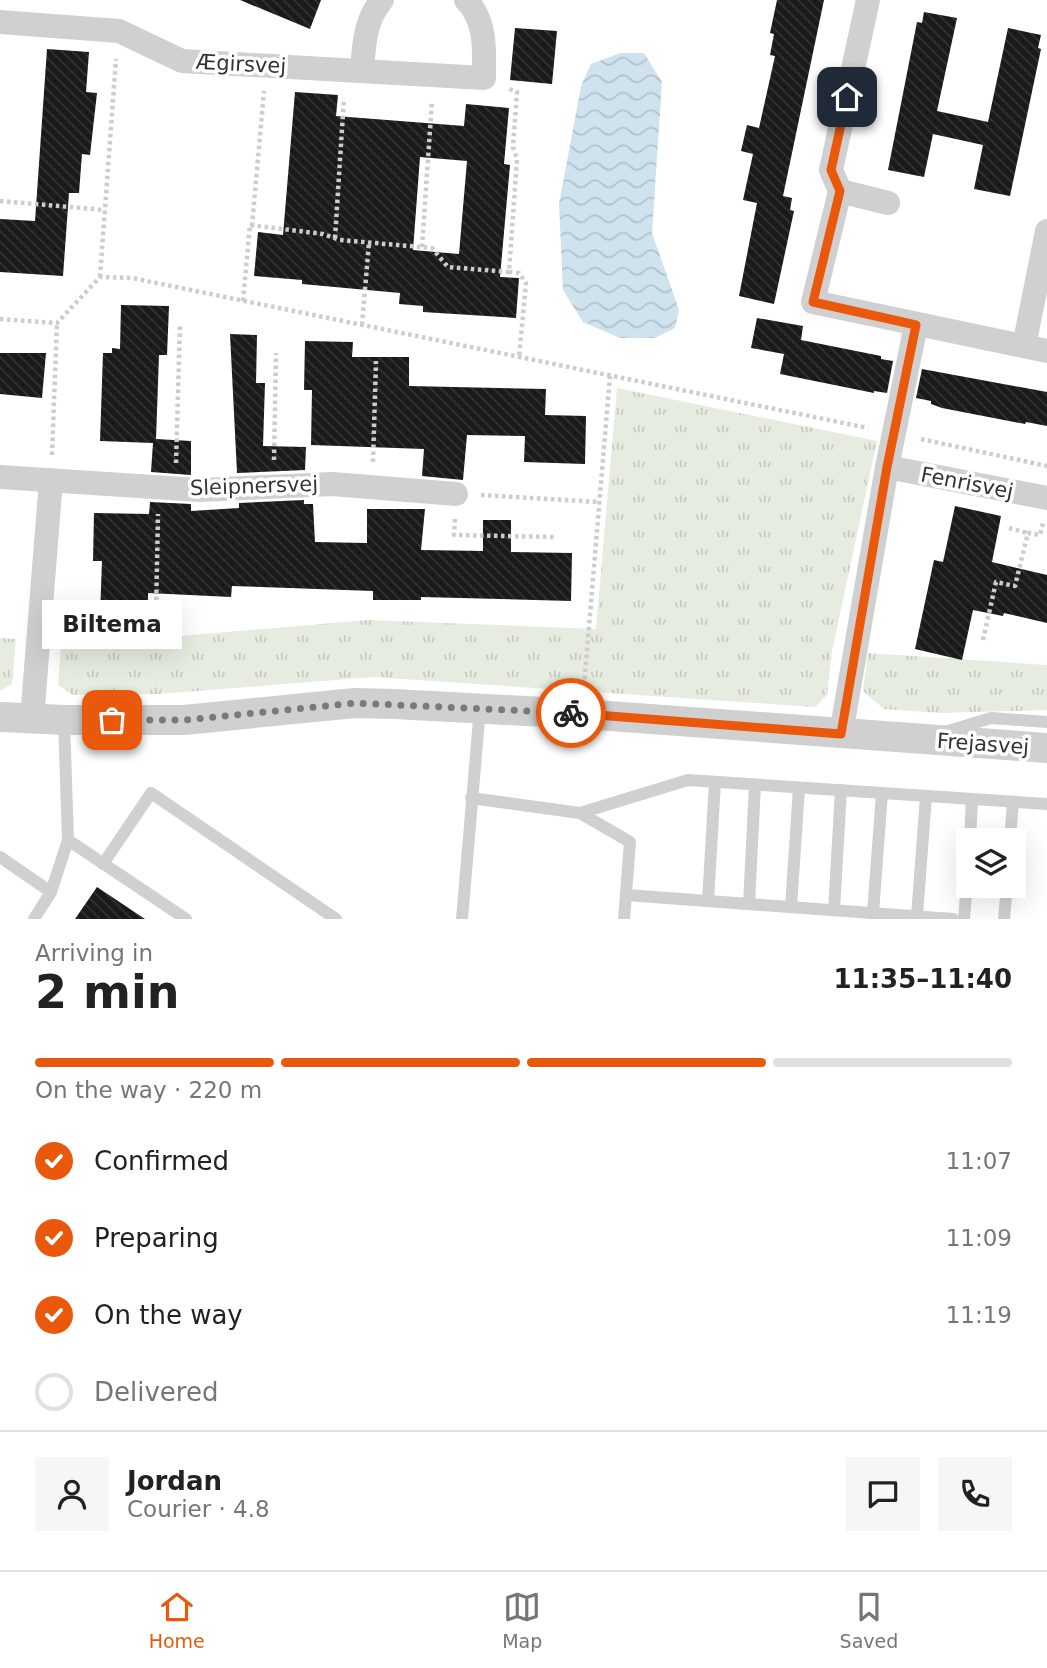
<!DOCTYPE html>
<html lang="en">
<head>
<meta charset="utf-8">
<style>
	:root { --surface:#fff; --page:#f6f6f6; --text:#222; --muted:#767676; --line:#e0e0e0; --accent:#ea580c }
	body { margin:0; font-family:"DejaVu Sans",sans-serif; background:var(--page); color:var(--text); height:100vh; display:flex; flex-direction:column; font-size:26px; white-space:nowrap }
	* { box-sizing:border-box; margin:0 }
	p { font-size:23px; color:var(--muted) }
	.icon { flex:none; width:38px; height:38px; fill:none; stroke:currentColor; stroke-width:2; stroke-linecap:round; stroke-linejoin:round }
	.map { position:relative; height:919px; overflow:hidden }
	.side { display:flex; flex-direction:column; background:var(--surface); flex:1 }
	.side>* { flex:none }
	.controls { position:absolute; left:956px; top:828px; display:grid; gap:14px }
	.controls a { display:grid; place-items:center; width:70px; height:70px; border-radius:0px; background:var(--surface); box-shadow:0 7px 28px #0002; font-size:35px }
	.pin { position:absolute; display:grid; place-items:center; width:60px; height:60px; color:#fff; margin:-30px; border-radius:14px; box-shadow:0 4px 10px #0006 }
	.courier { position:absolute; display:grid; place-items:center; width:70px; height:70px; margin:-35px; border:5px solid #ea580c; border-radius:50%; background:#fff; color:#222; box-shadow:0 2px 9px #0007 }
	.bubble { position:absolute; height:49px; border-radius:0px; background:var(--surface); box-shadow:0 7px 28px #0002; font-size:23px; font-weight:700; line-height:49px; text-align:center }
	.head em { font-style:normal; font-weight:700 }
	.head div { display:flex; flex-direction:column-reverse }
	.head { display:flex; align-items:center; justify-content:space-between; height:119px; padding:0 35px }
	h1 { font-size:46px; font-weight:700; line-height:52px }
	.bar { display:grid; grid-template-columns:repeat(4,1fr); gap:10px 7px; align-content:center; height:84px; padding:0 35px }
	.bar i { height:9px; border-radius:5px; background:var(--line) }
	.bar .active { background:var(--accent) }
	.bar p { grid-column:span 4 }
	.line { display:flex; align-items:center; gap:18px; padding:0 35px; border-top:2px solid var(--line) }
	.line div { flex:1 }
	.round { display:grid; place-items:center; flex:none; width:74px; height:74px; border-radius:0px; background:var(--page) }
	ol { padding:0 35px; list-style:none }
	li { display:flex; align-items:center; gap:21px; height:77px }
	li p { margin-inline-start:auto }
	li .icon { padding:7px; border-radius:50%; background:var(--accent); color:#fff; stroke-width:4 }
	li:last-child { color:var(--muted) }
	li i { width:38px; height:38px; border:4px solid var(--line); border-radius:50% }
	.tabs { display:flex; justify-content:space-around; align-items:center; height:98px; border-top:2px solid var(--line); background:var(--surface); font-size:19px; color:var(--muted) }
	.tabs a { display:grid; justify-items:center; gap:4px }
	.tabs .active { color:var(--accent) }
	.map>svg:first-child { display:block }
	.grass { fill:url(#grass-tufts) }
	.water { fill:url(#water-waves) }
	.building { fill:url(#building-back-hatch); fill-rule:evenodd }
	.lines { fill:none; stroke-linecap:round; stroke-linejoin:round }
	.path { stroke:#cdcdcd; stroke-width:4.5; stroke-dasharray:3.5 3.5; stroke-linecap:butt }
	.service { stroke:#d0d0d0; stroke-width:12 }
	.minor { stroke:#d0d0d0; stroke-width:24 }
	.tertiary { stroke:#d0d0d0; stroke-width:30 }
	.done { stroke:#7a7a7a; stroke-width:7; stroke-dasharray:0 12.6 }
	.route { stroke:#ea580c; stroke-width:9 }
	.labels { text-anchor:middle; stroke-width:7; stroke-linejoin:round; paint-order:stroke }
	.street-label { font-size:21px; fill:#333; stroke:#fff }
</style>
</head>
<body>
<div class="map">
<svg width="1047" height="919" viewBox="0 0 1047 919">
	<defs>
		<pattern id="grass-tufts" width="24" height="20" patternUnits="userSpaceOnUse" patternTransform="scale(1.75)"><rect width="24" height="20" fill="#e6ecdf"/><path d="M3 7l-1-3M5 7V3M7 7l1-3M15 17l-1-3M17 17v-4M19 17l1-3" fill="none" stroke="#c6cbc0"/></pattern>
		<pattern id="water-waves" width="16" height="10" patternUnits="userSpaceOnUse" patternTransform="scale(1.75)"><rect width="16" height="10" fill="#cfe2ee"/><path d="M0 5q4-4 8 0t8 0" fill="none" stroke="#b2c2cd"/></pattern>
		<pattern id="building-back-hatch" width="6" height="6" patternUnits="userSpaceOnUse" patternTransform="scale(1.75)"><rect width="6" height="6" fill="#1a1a1a"/><path d="M-1 5l2 2M0 0l6 6M5-1l2 2" fill="none" stroke="#333"/></pattern>
	</defs>
	<rect width="100%" height="100%" fill="#fff"/>
	<!-- grass -->
	<g class="grass">
		<polygon points="617,388 877,441 832,651 827,695 815,707 373,677 158,694 73,695 58,685 61,644 73,645 368,620 596,629"/>
		<polygon points="0,638 16,639 12,684 0,691"/>
		<polygon points="868,653 1047,665 1047,710 941,713 884,709 863,691"/>
	</g>
	<!-- water -->
	<polygon class="water" points="620,53 644,53 662,82 652,233 679,310 675,328 655,338 620,338 583,322 563,290 559,204 581,86 591,64"/>
	<!-- building -->
	<g class="building">
		<polygon points="240,0 321,0 310,29"/>
		<polygon points="777,0 824,0 783,196 792,198 790,210 794,211 774,304 739,296 757,203 743,200 753,154 741,151 747,125 759,128 775,56 770,55 774,34 770,33"/>
		<polygon points="924,12 957,18 937,111 988,122 1008,28 1041,35 1038,48 1041,49 1010,196 974,189 983,145 933,134 924,177 888,170 917,22 922,23"/>
		<polygon points="515,28 557,31 552,84 510,80"/>
		<polygon points="47,49 89,52 86,92 97,93 90,155 82,154 79,193 69,193 63,276 0,272 0,219 35,221"/>
		<path d="M 295,92 L 338,95 L 336,116 L 464,126 L 466,104 L 509,108 L 504,164 L 510,165 L 500,277 L 519,278 L 516,318 L 423,312 L 423,306 L 399,304 L 400,293 L 302,284 L 302,280 L 254,276 L 258,232 L 283,235 ZM 420,157 L 467,161 L 459,254 L 413,250 Z"/>
		<polygon points="121,305 169,306 167,355 159,355 156,439 191,441 191,475 151,472 153,443 100,441 103,353 112,353 112,348 120,349"/>
		<polygon points="757,318 803,326 801,340 881,356 881,359 893,361 887,393 874,391 874,393 780,374 784,354 751,348"/>
		<polygon points="230,334 257,335 256,383 265,383 263,446 306,447 305,470 237,473"/>
		<polygon points="305,341 353,342 352,357 409,357 409,386 546,389 545,415 586,416 585,464 524,462 525,436 467,435 463,480 422,476 424,449 311,445 312,390 304,390"/>
		<polygon points="0,353 46,353 42,398 0,394"/>
		<polygon points="922,369 1047,392 1047,426 1026,422 1025,424 942,408 931,404 931,401 916,398"/>
		<polygon points="304,500 304,504 313,504 315,542 367,543 367,509 425,509 421,550 483,551 483,520 511,520 511,552 572,553 571,601 421,597 421,600 373,600 373,591 232,586 231,597 148,593 148,617 100,616 102,561 93,561 94,513 149,514 150,502 191,504 191,511 239,508 239,503"/>
		<polygon points="955,506 1001,516 992,562 1047,575 1047,623 1004,613 1003,616 973,610 962,660 915,649 934,560 943,562"/>
		<polygon points="97,887 145,919 75,919"/>
	</g>
	<g class="lines">
		<!-- path -->
		<g class="path">
			<polyline points="0,201 105,210"/>
			<polyline points="252,226 264,91"/>
			<polyline points="335,238 344,98"/>
			<polyline points="422,247 432,101"/>
			<polyline points="509,272 519,273 526,283 519,357"/>
			<polyline points="100,277 116,59"/>
			<polyline points="243,301 250,225 323,234 340,240 432,248 448,267 509,272 517,159 513,147 517,92 507,88"/>
			<polyline points="0,319 57,323 100,277 132,278 868,428"/>
			<polyline points="362,325 369,242"/>
			<polyline points="921,439 1047,466"/>
			<polyline points="52,455 57,323"/>
			<polyline points="274,460 276,353"/>
			<polyline points="373,462 376,361"/>
			<polyline points="176,463 180,324"/>
			<polyline points="481,495 599,502"/>
			<polyline points="455,519 454,535 555,537"/>
			<polyline points="1009,528 1028,533"/>
			<polyline points="156,614 158,514"/>
			<polyline points="983,640 996,582 1015,586 1028,533 1040,535 1043,523"/>
			<polyline points="584,686 610,376"/>
		</g>
		<!-- service -->
		<g class="service">
			<polyline points="64,720 68,840 186,919"/>
			<polyline points="945,732 991,718 1047,722"/>
			<polyline points="471,798 580,813 630,842 624,919"/>
			<polyline points="580,813 688,780 1047,804"/>
			<polyline points="970,840 972,799"/>
			<polyline points="1010,840 1013,802"/>
			<polyline points="0,857 51,892"/>
			<polyline points="103,864 151,793 336,919"/>
			<polyline points="626,895 953,919"/>
			<polyline points="708,901 715,782"/>
			<polyline points="749,904 755,785"/>
			<polyline points="791,907 799,788"/>
			<polyline points="834,910 841,790"/>
			<polyline points="873,913 882,793"/>
			<polyline points="917,916 926,796"/>
			<polyline points="34,919 51,892 68,840"/>
			<polyline points="462,919 480,708"/>
			<polyline points="964,919 968,869"/>
			<polyline points="1004,919 1007,886"/>
		</g>
		<!-- minor -->
		<g class="minor">
			<polyline points="868,0 831,170 840,191 813,302 1047,351"/>
			<path d="M 0,22 L 119,31 L 182,61 L 484,78 C 484,50 487,22 466,0"/>
			<path d="M 362,70 C 364,44 365,20 382,0"/>
			<polyline points="840,191 888,203"/>
			<polyline points="1024,346 1047,231"/>
			<polyline points="887,467 1047,498"/>
			<polyline points="0,477 199,490 332,484 456,494"/>
			<polyline points="32,719 51,480"/>
			<polyline points="841,734 887,467 916,325"/>
		</g>
		<!-- tertiary -->
		<polyline class="tertiary" points="0,717 64,720 184,720 355,703 395,704 582,714 1047,748"/>
	</g>
	<g class="lines">
		<!-- done -->
		<polyline class="done" points="112,720 184,720 355,703 571,713"/>
		<!-- route -->
		<polyline class="route" points="571,713 841,734 887,467 916,325 813,302 840,191 831,170 847,97"/>
	</g>
	<g class="labels">
		<!-- street labels -->
		<g class="street-label">
			<text transform="translate(241 64) rotate(3)" y="7">Ægirsvej</text>
			<text transform="translate(967 483) rotate(11)" y="7">Fenrisvej</text>
			<text transform="translate(254 486) rotate(-2)" y="7">Sleipnersvej</text>
			<text transform="translate(983 744) rotate(4)" y="7">Frejasvej</text>
		</g>
	</g>
</svg>
<div class="controls">
<a><svg class="icon" aria-label="layers" viewBox="0 0 24 24"><path d="M12 4l9 5-9 5-9-5zM3 14l9 5 9-5"/></svg></a>
</div>
<div class="pin" style="left:112px;top:720px;background:#ea580c"><svg class="icon" aria-label="bag" viewBox="0 0 24 24"><path d="M5 8h14l-1 12H6zM9 8a3 3 0 0 1 6 0"/></svg></div>
<div class="pin" style="left:847px;top:97px;background:#1f2937"><svg class="icon" aria-label="home" viewBox="0 0 24 24"><path d="M3 11l9-7 9 7M6 9v11h12V9"/></svg></div>
<div class="courier" style="left:571px;top:713px"><svg class="icon" aria-label="bike" viewBox="0 0 24 24"><circle cx="6" cy="16" r="4"/><circle cx="18" cy="16" r="4"/><path d="M6 16l4-8h5l3 8M10 8l3 8H6M13 5h3"/></svg></div>
<div class="bubble" style="left:42px;top:600px;width:140px">Biltema</div>
</div>
<section class="side">
<div class="head"><div><h1>2 min</h1><p>Arriving in</p></div><em>11:35–11:40</em></div>
<div class="bar"><i class="active"></i><i class="active"></i><i class="active"></i><i></i><p>On the way · 220 m</p></div>
<ol>
<li><svg class="icon" aria-label="check" viewBox="0 0 24 24"><path d="M5 12l5 5 9-10"/></svg>Confirmed<p>11:07</p></li>
<li><svg class="icon" aria-label="check" viewBox="0 0 24 24"><path d="M5 12l5 5 9-10"/></svg>Preparing<p>11:09</p></li>
<li><svg class="icon" aria-label="check" viewBox="0 0 24 24"><path d="M5 12l5 5 9-10"/></svg>On the way<p>11:19</p></li>
<li><i></i>Delivered</li>
</ol>
<div class="line" style="height:126px"><a class="round"><svg class="icon" aria-label="person" viewBox="0 0 24 24"><circle cx="12" cy="8" r="4"/><path d="M4 21q1-7 8-7t8 7"/></svg></a><div><b>Jordan</b><p>Courier · 4.8</p></div><a class="round"><svg class="icon" aria-label="chat" viewBox="0 0 24 24"><path d="M4 5h16v11H9l-5 4z"/></svg></a><a class="round"><svg class="icon" aria-label="phone" viewBox="0 0 24 24"><path d="M5 4h4l2 5-3 2q2 4 5 5l2-3 5 2v4C11 20 4 13 5 4z"/></svg></a></div>
</section>
<nav class="tabs">
<a class="active"><svg class="icon" aria-label="home" viewBox="0 0 24 24"><path d="M3 11l9-7 9 7M6 9v11h12V9"/></svg>Home</a>
<a><svg class="icon" aria-label="map" viewBox="0 0 24 24"><path d="M3 6l6-2 6 2 6-2v14l-6 2-6-2-6 2zM9 4v14M15 6v14"/></svg>Map</a>
<a><svg class="icon" aria-label="saved" viewBox="0 0 24 24"><path d="M7 4h10v16l-5-4-5 4z"/></svg>Saved</a>
</nav>
</body>
</html>
